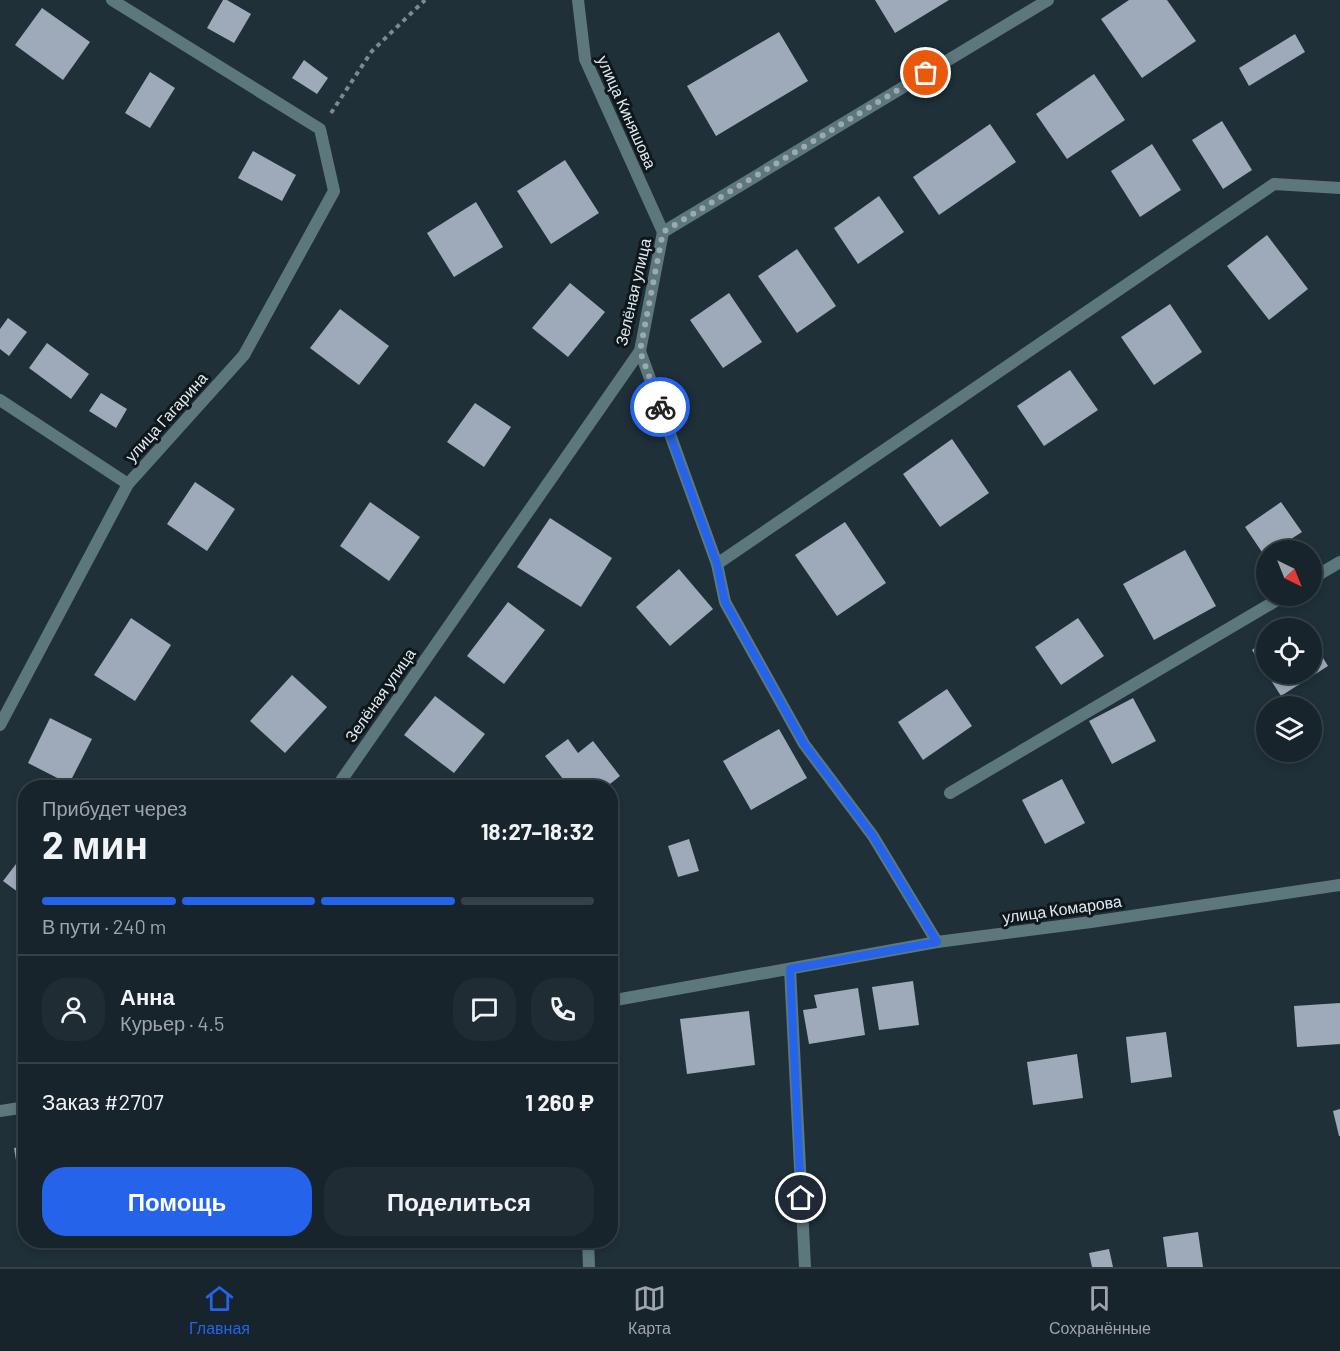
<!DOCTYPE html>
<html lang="ru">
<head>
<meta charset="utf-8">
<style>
	:root { --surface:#17242b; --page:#202c33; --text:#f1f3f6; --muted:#9ea4a9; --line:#364147; --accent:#2563eb }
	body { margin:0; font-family:Barlow,sans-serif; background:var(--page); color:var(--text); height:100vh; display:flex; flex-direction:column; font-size:22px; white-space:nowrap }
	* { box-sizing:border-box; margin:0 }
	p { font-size:20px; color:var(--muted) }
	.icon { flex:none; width:33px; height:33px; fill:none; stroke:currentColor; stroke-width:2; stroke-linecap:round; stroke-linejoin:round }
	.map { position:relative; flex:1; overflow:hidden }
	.panel { position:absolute; left:18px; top:780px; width:600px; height:468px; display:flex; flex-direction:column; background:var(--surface); border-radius:24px; box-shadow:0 3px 9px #0003,0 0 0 2px var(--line) }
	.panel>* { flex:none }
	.needle { width:39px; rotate:137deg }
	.controls { position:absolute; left:1256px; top:540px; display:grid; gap:12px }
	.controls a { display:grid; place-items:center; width:66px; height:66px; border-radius:50%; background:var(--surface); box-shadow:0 3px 9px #0003,0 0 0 2px var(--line); font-size:30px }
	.pin { position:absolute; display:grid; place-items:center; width:51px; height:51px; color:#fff; margin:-26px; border:3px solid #fff; border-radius:50%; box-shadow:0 2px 6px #0007 }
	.courier { position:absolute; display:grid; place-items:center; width:60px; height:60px; margin:-30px; border:4px solid #2563eb; border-radius:50%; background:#fff; color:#222; box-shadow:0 2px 8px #0007 }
	.head em { font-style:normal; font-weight:700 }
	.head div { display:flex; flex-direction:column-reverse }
	.head { display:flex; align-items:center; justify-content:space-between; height:102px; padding:0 24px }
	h1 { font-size:39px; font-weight:700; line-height:45px }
	.bar { display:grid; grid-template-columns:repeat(4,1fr); gap:9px 6px; align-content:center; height:72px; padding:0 24px }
	.bar i { height:8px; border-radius:4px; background:var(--line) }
	.bar .current { background:var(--accent) }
	.bar p { grid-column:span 4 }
	.line { display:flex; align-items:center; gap:15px; padding:0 24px; border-top:2px solid var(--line) }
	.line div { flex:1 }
	.round { display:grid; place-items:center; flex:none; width:63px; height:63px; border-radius:24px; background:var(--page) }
	.primary-button { display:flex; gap:12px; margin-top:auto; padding:12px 24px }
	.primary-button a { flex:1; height:69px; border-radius:24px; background:var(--accent); color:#fff; font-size:24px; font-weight:700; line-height:69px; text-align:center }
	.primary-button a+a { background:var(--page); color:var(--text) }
	.tab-bar { display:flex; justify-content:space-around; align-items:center; height:84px; border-top:2px solid var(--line); background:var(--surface); font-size:16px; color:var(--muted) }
	.tab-bar a { display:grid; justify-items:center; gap:3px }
	.tab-bar .current { color:var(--accent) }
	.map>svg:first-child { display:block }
	.building { fill:#9ea9ba }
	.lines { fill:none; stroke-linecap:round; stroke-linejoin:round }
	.path { stroke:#7b8991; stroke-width:4; stroke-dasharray:4.5 4.5; stroke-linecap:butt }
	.service { stroke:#5c787d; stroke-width:12 }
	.minor { stroke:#5c787d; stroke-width:12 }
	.done { stroke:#9ca9b0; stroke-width:6; stroke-dasharray:0 10.8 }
	.route { stroke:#2563eb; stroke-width:8 }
	.labels { text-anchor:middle; stroke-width:6; stroke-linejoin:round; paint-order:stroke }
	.street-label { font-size:16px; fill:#dfeaf0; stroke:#0f171b }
</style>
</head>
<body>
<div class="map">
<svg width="1340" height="1267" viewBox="0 0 1340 1267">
	<rect width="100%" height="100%" fill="#1f3039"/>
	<!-- building -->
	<g class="building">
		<polygon points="223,0 227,0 251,14 234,43 207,28"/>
		<polygon points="875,0 949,0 895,33"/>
		<polygon points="1129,0 1167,0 1196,41 1142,78 1101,19"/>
		<polygon points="42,8 90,42 63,80 15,45"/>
		<polygon points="779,32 808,81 716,136 687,86"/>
		<polygon points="1295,34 1305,52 1249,86 1239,68"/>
		<polygon points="304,60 328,78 317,94 292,78"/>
		<polygon points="150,72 175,88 150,128 125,113"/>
		<polygon points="1094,74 1125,120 1067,159 1036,114"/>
		<polygon points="1222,121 1252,170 1223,189 1192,140"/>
		<polygon points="990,124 1016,162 939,215 913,177"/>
		<polygon points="1152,144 1181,190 1140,217 1111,171"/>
		<polygon points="253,151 296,175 282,201 238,178"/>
		<polygon points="565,160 599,213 551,244 517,191"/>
		<polygon points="879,196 904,232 858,264 834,228"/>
		<polygon points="476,202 503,247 454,277 427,233"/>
		<polygon points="1267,235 1308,289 1269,320 1227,266"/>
		<polygon points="797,249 836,306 797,333 758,276"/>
		<polygon points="570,283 605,312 568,357 532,328"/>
		<polygon points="729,293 762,342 723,368 690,320"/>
		<polygon points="1170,304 1202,352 1154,385 1121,337"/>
		<polygon points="340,309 389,346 359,385 310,348"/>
		<polygon points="8,318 27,332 9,356 0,349 0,329"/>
		<polygon points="47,343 89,374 71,399 29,368"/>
		<polygon points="1070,370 1098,410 1044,446 1017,406"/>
		<polygon points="101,393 127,409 116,428 89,411"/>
		<polygon points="475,403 511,427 484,467 447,442"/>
		<polygon points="952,439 989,493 940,527 903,474"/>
		<polygon points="195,482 235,509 207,551 167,524"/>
		<polygon points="370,502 420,537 389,581 340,546"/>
		<polygon points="1281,502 1302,532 1274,550 1266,550 1266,558 1245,527"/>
		<polygon points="550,518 612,558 581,607 517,567"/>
		<polygon points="845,522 886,583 837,616 795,555"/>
		<polygon points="1185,550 1216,606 1154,640 1123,584"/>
		<polygon points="679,569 713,609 670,646 636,607"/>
		<polygon points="508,602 545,630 504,684 467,656"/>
		<polygon points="131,618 171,645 135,701 94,675"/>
		<polygon points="1078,618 1104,656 1061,685 1035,647"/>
		<polygon points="1299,619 1305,628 1285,628"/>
		<polygon points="1311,638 1328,666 1281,696 1267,674 1311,674"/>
		<polygon points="1266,640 1266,672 1252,650"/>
		<polygon points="292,675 327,707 285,753 250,721"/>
		<polygon points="947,689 972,726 923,760 898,722"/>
		<polygon points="435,696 485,734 454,773 404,735"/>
		<polygon points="1133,698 1156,741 1112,764 1089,721"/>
		<polygon points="50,718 92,739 69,784 28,763"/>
		<polygon points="779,729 807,778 751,810 723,761"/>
		<polygon points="568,739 578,753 593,741 620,776 605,788 570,788 545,756"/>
		<polygon points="1062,779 1085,823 1045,844 1022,800"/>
		<polygon points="689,839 699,871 678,877 668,846"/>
		<polygon points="26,851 26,898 3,881"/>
		<polygon points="913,981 919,1025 879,1030 872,987"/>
		<polygon points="858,988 865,1035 809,1044 803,1010 817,1008 814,995"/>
		<polygon points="1340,1003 1340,1044 1297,1047 1294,1006"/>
		<polygon points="749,1011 755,1065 687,1074 680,1019"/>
		<polygon points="1166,1032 1172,1077 1131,1083 1126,1037"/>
		<polygon points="1077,1054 1083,1098 1033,1105 1027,1062"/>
		<polygon points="1340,1109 1340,1136 1339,1136 1333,1111"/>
		<polygon points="26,1146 26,1190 21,1191 14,1148"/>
		<polygon points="1198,1232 1203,1267 1167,1267 1163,1237"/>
		<polygon points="1109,1249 1113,1267 1092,1267 1089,1253"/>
	</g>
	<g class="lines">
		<!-- path -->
		<polyline class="path" points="331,113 372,51 425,0"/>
		<!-- service -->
		<g class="service">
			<polyline points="790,969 805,1267"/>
			<polyline points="588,1240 589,1267"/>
		</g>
		<!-- minor -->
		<g class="minor">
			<polyline points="578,0 585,59 663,232"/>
			<polyline points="640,351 717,564 725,602 804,744 873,836 937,942"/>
			<polyline points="0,400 128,484"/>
			<polyline points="717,564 1274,184 1340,188"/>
			<polyline points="1311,579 1340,562"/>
			<polyline points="0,725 128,484 244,355 334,191 320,129 112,0"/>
			<polyline points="336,788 640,351 663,232 1048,0"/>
			<polyline points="950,793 1284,596"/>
			<polyline points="610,1001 937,942 1091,922 1340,885"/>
			<polyline points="0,1111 26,1107"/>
		</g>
	</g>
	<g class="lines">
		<!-- done -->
		<polyline class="done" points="660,407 640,351 663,232 926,73"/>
		<!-- route -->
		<polyline class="route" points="660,407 717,564 725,602 804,744 873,836 937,942 790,969 801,1198"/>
	</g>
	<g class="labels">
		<!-- street labels -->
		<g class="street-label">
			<text transform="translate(627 112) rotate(66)" y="6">улица Киняшова</text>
			<text transform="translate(633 292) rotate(-77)" y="6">Зелёная улица</text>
			<text transform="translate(166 417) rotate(-48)" y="6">улица Гагарина</text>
			<text transform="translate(380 695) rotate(-55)" y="6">Зелёная улица</text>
			<text transform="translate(1062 909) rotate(-8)" y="6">улица Комарова</text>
		</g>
	</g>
</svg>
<div class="controls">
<a><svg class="needle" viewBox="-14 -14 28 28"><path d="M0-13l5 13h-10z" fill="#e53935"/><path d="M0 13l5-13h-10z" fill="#9ea4a9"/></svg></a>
<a><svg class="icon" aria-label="locate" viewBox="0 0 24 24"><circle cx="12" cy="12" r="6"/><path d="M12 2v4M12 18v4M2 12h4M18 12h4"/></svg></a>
<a><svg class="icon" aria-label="layers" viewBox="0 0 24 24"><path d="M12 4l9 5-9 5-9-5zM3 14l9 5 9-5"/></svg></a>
</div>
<div class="pin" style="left:926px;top:73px;background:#ea580c"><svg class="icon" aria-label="bag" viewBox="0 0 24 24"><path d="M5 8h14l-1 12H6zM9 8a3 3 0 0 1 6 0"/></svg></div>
<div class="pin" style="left:801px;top:1198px;background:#1f2937"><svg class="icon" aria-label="home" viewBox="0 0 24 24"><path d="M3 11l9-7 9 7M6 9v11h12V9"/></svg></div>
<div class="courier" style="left:660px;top:407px"><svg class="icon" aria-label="bike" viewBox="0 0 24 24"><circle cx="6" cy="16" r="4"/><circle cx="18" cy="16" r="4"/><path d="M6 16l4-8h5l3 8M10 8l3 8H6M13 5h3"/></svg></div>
<section class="panel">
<div class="head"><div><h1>2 мин</h1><p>Прибудет через</p></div><em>18:27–18:32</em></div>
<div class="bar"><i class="current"></i><i class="current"></i><i class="current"></i><i></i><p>В пути · 240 m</p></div>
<div class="line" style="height:108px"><a class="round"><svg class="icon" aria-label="person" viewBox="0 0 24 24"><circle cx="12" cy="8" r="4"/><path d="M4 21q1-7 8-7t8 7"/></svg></a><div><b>Анна</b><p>Курьер · 4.5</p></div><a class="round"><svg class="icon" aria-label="chat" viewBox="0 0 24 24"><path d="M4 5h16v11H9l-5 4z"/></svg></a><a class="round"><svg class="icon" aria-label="phone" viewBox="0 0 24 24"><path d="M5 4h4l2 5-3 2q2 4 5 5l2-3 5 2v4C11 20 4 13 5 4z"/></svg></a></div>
<div class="line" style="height:78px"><div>Заказ #2707</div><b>1 260 ₽</b></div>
<div class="primary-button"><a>Помощь</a><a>Поделиться</a></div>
</section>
</div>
<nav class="tab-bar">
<a class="current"><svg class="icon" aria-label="home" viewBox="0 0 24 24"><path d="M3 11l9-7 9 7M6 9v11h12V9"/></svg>Главная</a>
<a><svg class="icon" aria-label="map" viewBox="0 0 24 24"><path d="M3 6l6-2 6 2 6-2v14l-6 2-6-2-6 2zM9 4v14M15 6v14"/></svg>Карта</a>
<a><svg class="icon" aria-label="saved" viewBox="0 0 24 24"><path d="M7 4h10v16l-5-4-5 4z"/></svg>Сохранённые</a>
</nav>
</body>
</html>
